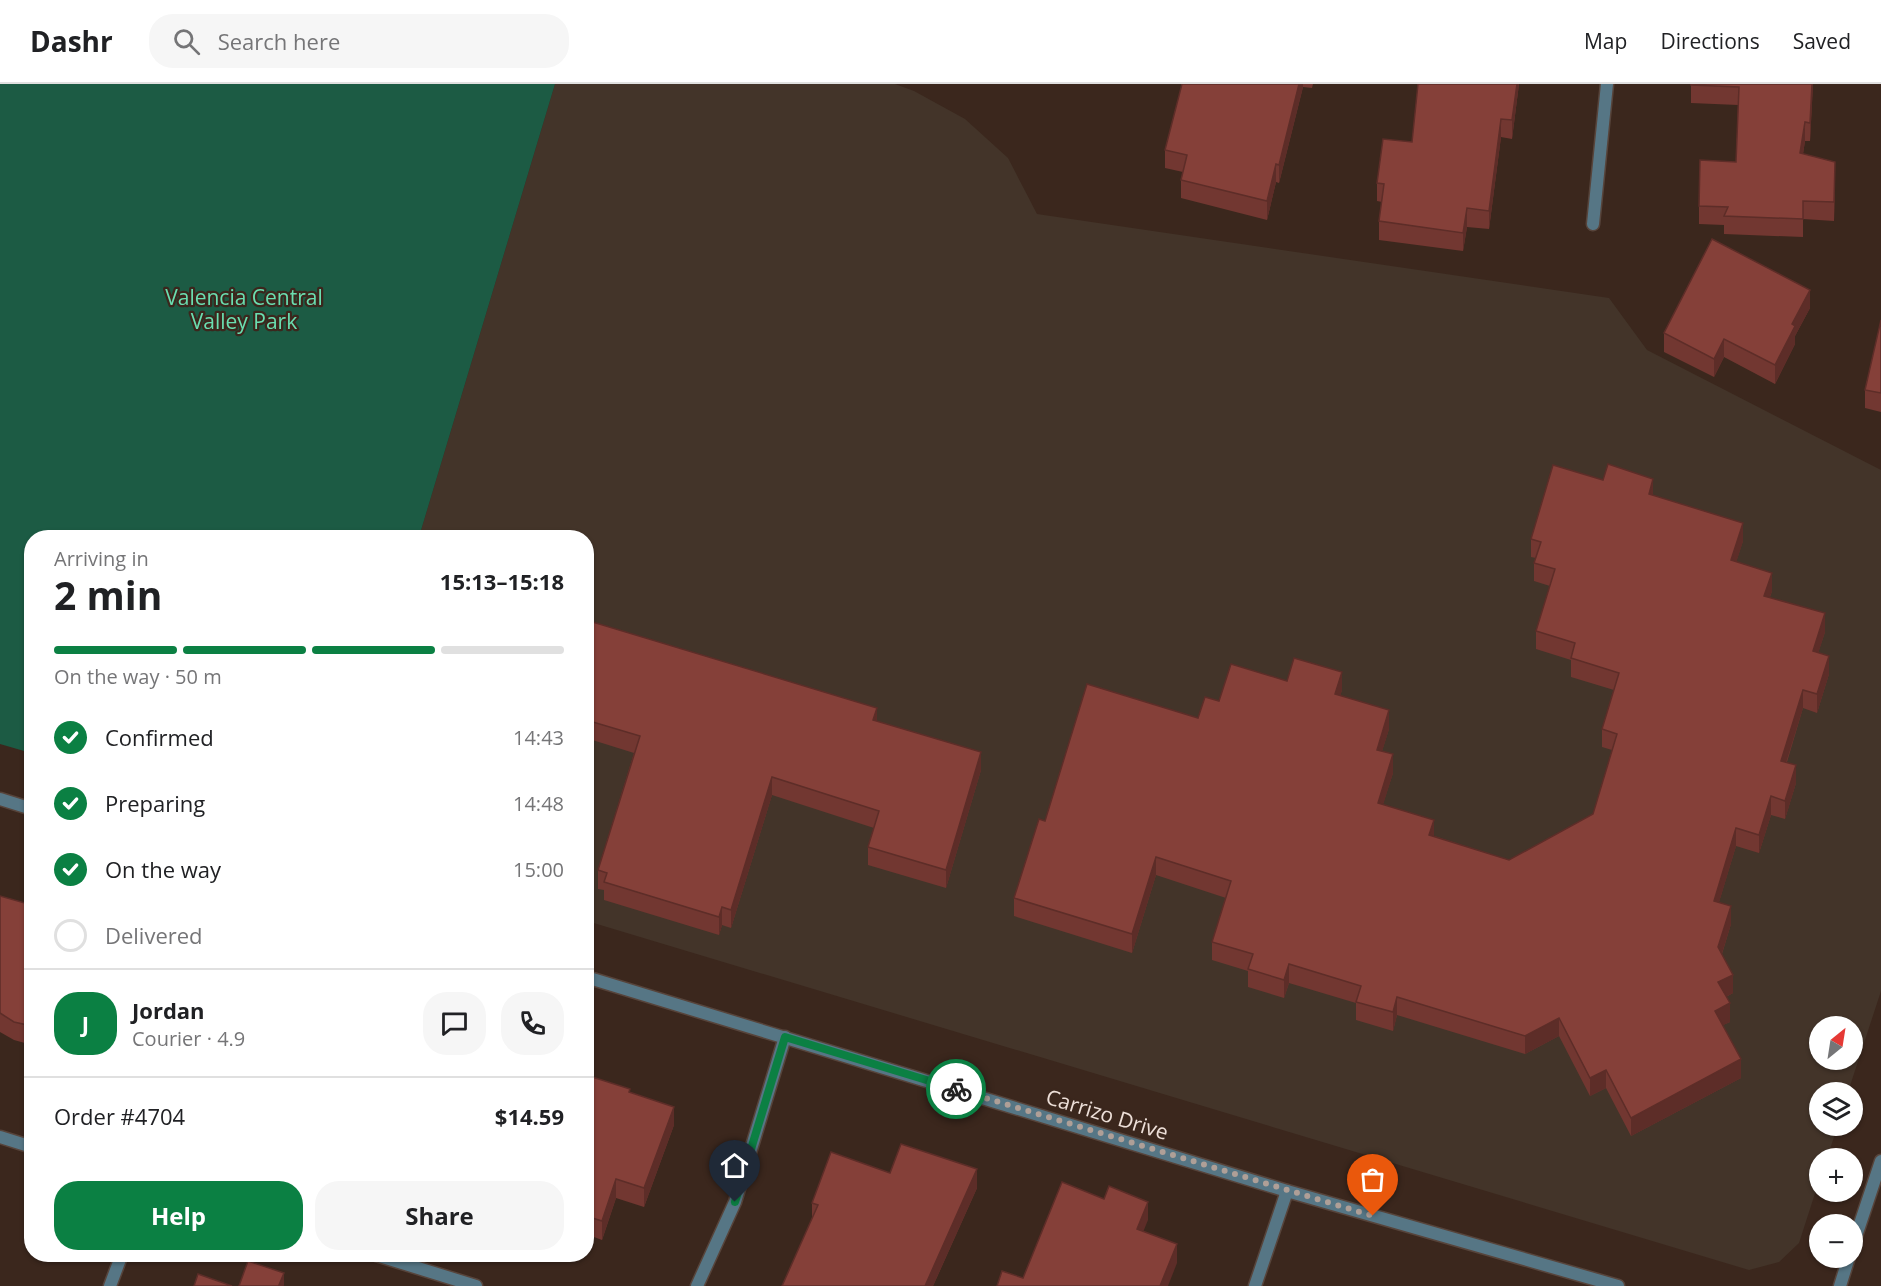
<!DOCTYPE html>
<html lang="en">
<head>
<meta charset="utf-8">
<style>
	:root { --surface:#fff; --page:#f6f6f6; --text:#202124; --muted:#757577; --line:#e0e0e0; --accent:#0b8043 }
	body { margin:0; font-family:"Open Sans",sans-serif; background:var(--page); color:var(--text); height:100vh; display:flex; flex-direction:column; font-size:22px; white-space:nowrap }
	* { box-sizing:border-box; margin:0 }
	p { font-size:20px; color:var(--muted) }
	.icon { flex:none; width:33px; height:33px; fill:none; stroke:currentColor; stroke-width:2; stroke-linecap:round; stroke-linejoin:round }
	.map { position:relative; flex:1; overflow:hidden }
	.sheet { position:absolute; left:24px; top:446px; width:570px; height:732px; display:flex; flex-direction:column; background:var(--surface); border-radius:24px; box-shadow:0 2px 4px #0004 }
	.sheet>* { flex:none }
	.needle { width:39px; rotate:30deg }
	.buttons { position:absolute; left:1809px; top:932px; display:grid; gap:12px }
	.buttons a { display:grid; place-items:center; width:54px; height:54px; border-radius:50%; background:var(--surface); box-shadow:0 2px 4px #0004; font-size:30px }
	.pin { position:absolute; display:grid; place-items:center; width:51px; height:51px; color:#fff; margin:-62px -26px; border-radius:50% 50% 50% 0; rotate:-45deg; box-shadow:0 0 6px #0007 }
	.pin .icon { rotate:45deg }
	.courier { position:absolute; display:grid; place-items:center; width:60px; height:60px; margin:-30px; border:4px solid #0b8043; border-radius:50%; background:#fff; color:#222; box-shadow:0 2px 8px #0007 }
	.overview em { font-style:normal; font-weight:700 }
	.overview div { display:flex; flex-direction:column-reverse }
	.overview { display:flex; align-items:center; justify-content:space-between; height:102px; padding:0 30px }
	h1 { font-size:39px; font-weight:700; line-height:45px }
	.bar { display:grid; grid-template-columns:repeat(4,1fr); gap:9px 6px; align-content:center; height:72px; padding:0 30px }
	.bar i { height:8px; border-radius:4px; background:var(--line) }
	.bar .active { background:var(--accent) }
	.bar p { grid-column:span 4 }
	.line { display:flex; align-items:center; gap:15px; padding:0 30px; border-top:2px solid var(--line) }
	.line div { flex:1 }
	.round { display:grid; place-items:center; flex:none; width:63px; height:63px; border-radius:24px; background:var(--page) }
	ol { padding:0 30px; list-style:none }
	li { display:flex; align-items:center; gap:18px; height:66px }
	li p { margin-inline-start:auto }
	li .icon { padding:6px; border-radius:50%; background:var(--accent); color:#fff; stroke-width:4 }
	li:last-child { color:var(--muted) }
	li i { width:33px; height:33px; border:3px solid var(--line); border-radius:50% }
	.primary-button { display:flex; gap:12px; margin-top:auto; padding:12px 30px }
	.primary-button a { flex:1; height:69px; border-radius:24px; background:var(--accent); color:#fff; font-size:24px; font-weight:700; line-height:69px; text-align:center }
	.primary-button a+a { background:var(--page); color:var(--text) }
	header { display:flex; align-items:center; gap:36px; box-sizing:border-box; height:84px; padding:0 30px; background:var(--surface); border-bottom:2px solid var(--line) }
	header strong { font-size:28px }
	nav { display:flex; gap:33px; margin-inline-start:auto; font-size:21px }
	.search { width:420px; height:54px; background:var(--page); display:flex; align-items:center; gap:15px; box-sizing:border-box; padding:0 21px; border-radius:24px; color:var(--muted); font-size:22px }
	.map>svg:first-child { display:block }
	.education { fill:#433429; fill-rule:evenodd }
	.green { fill:#1c5b44 }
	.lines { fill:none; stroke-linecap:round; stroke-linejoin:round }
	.minor-casing { stroke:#57443b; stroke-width:15 }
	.minor { stroke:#567685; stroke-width:12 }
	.wall { fill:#723731 }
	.shaded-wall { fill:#5d2d28 }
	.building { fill:#854039; stroke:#5d2d28; stroke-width:1.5 }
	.done { stroke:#af9f97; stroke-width:6; stroke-dasharray:0 10.8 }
	.route { stroke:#0b8043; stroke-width:8 }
	.labels { text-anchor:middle; stroke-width:4.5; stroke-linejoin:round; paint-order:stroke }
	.park-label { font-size:21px; fill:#6adeb0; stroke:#3b271d }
	.street-label { font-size:21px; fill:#eddfd8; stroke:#3b271d }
</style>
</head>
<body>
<header>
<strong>Dashr</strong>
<div class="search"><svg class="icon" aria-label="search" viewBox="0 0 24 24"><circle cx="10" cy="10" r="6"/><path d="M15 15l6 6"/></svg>Search here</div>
<nav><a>Map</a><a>Directions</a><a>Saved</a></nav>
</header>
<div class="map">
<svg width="1881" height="1202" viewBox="0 0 1881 1202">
	<rect width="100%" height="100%" fill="#3b271d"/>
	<!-- education -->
	<path class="education" d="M 555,0 L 895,0 L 914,7 L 965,35 L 1008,74 L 1037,130 L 1609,214 L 1647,266 L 1881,386 L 1881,907 L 1848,1008 L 1820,1008 L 1820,1041 L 1838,1041 L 1827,1074 L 1820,1074 L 1819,1097 L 1799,1159 L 1779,1178 L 1749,1186 L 587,837 L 586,453 L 419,453 ZM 1820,942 L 1852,942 L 1852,975 L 1820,975 Z"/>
	<!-- green -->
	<polygon class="green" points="0,0 555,0 419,453 32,453 31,669 0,660"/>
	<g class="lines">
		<!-- minor casing -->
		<g class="minor-casing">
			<g id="minor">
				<polyline points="1593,140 1607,0"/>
				<polyline points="0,715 32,725"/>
				<polyline points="586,893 1287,1107 1618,1202"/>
				<polyline points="0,1053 32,1063"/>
				<polyline points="1852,1164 1881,1077"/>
				<polyline points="373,1170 476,1202"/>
				<polyline points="110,1202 122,1170"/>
				<polyline points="697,1202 735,1118 785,953"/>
				<polyline points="1255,1202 1287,1107"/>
				<polyline points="1840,1202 1849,1173"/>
			</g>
		</g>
		<!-- minor -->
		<use href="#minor" class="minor"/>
	</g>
	<!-- wall -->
	<g class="wall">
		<polygon points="1182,0 1313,0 1312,4 1303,3 1279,99 1276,98 1267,136 1181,114 1181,96 1183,88 1165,84 1165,66"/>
		<polygon points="1519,0 1512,55 1501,53 1489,145 1467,143 1463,167 1379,156 1379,137 1382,118 1377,117 1377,99 1412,58"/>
		<polygon points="1813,0 1810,57 1805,57 1803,70 1835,96 1834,137 1803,135 1803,153 1724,150 1724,141 1699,140 1699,122 1736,78 1738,21 1691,19 1691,1"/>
		<polygon points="1810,224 1795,252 1795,260 1775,300 1724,273 1714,293 1664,268 1664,249"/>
		<polygon points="1881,236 1881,328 1865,324 1865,306"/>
		<polygon points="1603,396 1653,411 1743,457 1736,478 1772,507 1770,513 1825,548 1818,569 1829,590 1817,629 1803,624 1787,678 1796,699 1785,735 1771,731 1759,769 1736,762 1719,818 1731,840 1722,870 1733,909 1726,913 1730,938 1723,941 1741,994 1631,1052 1606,1004 1590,1012 1559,952 1525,970 1397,931 1393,947 1356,936 1356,919 1289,899 1284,914 1248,903 1248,887 1212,876 1212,858 1226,814 1156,791 1132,869 1014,832 1014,814 1045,737 1198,634 1219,617 1287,597 1342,606 1340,612 1389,645 1382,667 1393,689 1383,720 1434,752 1509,776 1593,730 1612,666 1602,663 1602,645 1614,606 1571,593 1571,576 1536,565 1536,547 1550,502 1534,497 1534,479 1536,474 1531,473 1531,455"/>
		<polygon points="586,536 877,637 981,686 946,804 868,781 868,763 874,744 772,711 731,844 722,841 719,851 604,816 604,806 598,805 598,786 634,669 586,654"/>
		<polygon points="0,812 32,821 32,961 14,956 0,948"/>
		<polygon points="586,991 630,1008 674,1041 644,1123 616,1114 602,1156 586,1150"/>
		<polygon points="890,1089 977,1104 933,1202 782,1202 812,1135 812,1119"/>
	</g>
	<!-- shaded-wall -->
	<g class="shaded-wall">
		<polygon points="1299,0 1303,0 1303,3 1279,99 1279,81"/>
		<polygon points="1517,0 1519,0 1512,55 1512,36"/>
		<polygon points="1812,0 1813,0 1810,57 1810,39"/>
		<polygon points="1501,35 1501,53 1489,145 1489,127"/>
		<polygon points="1805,38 1805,57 1800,88 1800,69"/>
		<polygon points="1835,78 1835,96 1834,137 1834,118"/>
		<polygon points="1276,80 1276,98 1267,136 1267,117"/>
		<polygon points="1467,124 1467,143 1463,167 1463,149"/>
		<polygon points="1810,206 1810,224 1795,252 1795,260 1775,300 1775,281 1792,240"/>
		<polygon points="1724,255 1724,273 1714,293 1714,275"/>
		<polygon points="1653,395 1653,413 1649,410"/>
		<polygon points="1743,439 1743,457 1731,495 1731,476"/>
		<polygon points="1772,489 1772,507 1764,530 1764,512"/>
		<polygon points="1825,529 1825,548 1813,585 1813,567"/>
		<polygon points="1829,572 1829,590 1817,629 1817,610"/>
		<polygon points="1342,588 1342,606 1335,629 1335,610"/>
		<polygon points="1803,606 1803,624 1781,695 1781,677"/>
		<polygon points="877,624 877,643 873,636"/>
		<polygon points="1389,626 1389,645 1377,684 1377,666"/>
		<polygon points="981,668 981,686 946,804 946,786"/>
		<polygon points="1393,670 1393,689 1378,737 1378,719"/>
		<polygon points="1796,681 1796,699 1785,735 1785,717"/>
		<polygon points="772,693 772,711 731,844 731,826"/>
		<polygon points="1771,712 1771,731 1759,769 1759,751"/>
		<polygon points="1434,736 1434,754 1429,751"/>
		<polygon points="1736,744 1736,762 1714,835 1714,817"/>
		<polygon points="1156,773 1156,791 1132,869 1132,850"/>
		<polygon points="1731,822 1731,840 1718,882 1718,863"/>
		<polygon points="722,823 722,841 719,851 719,833"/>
		<polygon points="1289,880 1289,899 1284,914 1284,896"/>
		<polygon points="1733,891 1733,909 1718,917 1718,898"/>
		<polygon points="1397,913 1397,931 1393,947 1393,928"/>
		<polygon points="1730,919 1730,938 1715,945 1715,927"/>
		<polygon points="1559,934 1559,952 1525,970 1525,952"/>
		<polygon points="1741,975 1741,994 1631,1052 1631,1034"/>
		<polygon points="1606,986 1606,1004 1590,1012 1590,994"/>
		<polygon points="674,1023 674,1041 644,1123 644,1104"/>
		<polygon points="977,1085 977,1104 933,1202 925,1202"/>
		<polygon points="616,1095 616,1114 602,1156 602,1137"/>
		<polygon points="1148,1118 1148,1136 1137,1163 1137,1145"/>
		<polygon points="1177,1160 1177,1179 1168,1202 1160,1202"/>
		<polygon points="284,1189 284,1202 279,1201"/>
	</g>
	<!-- building -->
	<g class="building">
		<polygon points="1182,0 1299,0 1279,81 1276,80 1267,117 1181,96 1187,71 1165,66"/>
		<polygon points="1418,0 1517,0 1512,36 1501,35 1489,127 1467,124 1463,149 1379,137 1384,100 1377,99 1383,55 1412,58"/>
		<polygon points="1691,0 1812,0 1810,39 1805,38 1800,69 1835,78 1834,118 1803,117 1803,135 1724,132 1728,123 1699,122 1700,76 1736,78 1739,3 1691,1"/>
		<polygon points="1712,155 1810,206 1792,240 1795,242 1775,281 1724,255 1714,275 1664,249"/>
		<polygon points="1881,236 1881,309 1865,306"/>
		<polygon points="1608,380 1653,395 1649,410 1743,439 1731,476 1772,489 1764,512 1825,529 1813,567 1829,572 1817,610 1803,606 1781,677 1796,681 1785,717 1771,712 1759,751 1736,744 1714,817 1731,822 1718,863 1733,891 1718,898 1730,919 1715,927 1741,975 1631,1034 1606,986 1590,994 1559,934 1525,952 1397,913 1393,928 1356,918 1361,902 1289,880 1284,896 1248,885 1253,870 1212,858 1231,797 1156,773 1132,850 1014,814 1039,735 1045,737 1087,600 1198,634 1205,613 1219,617 1231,580 1287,597 1294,574 1342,588 1335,610 1389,626 1377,666 1393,670 1378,719 1434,736 1429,751 1509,776 1593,730 1617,650 1602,645 1619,589 1571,574 1575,559 1536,547 1555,485 1534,479 1541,458 1531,455 1553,381 1603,396"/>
		<polygon points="586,536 877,624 873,636 981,668 946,786 868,763 879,727 772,693 731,826 722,823 719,833 604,798 607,789 598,786 640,652 586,636"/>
		<polygon points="0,812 32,821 32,942 14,938 0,929"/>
		<polygon points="586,991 630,1005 629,1008 674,1023 644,1104 616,1095 602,1137 586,1132"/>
		<polygon points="901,1060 977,1085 925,1202 782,1202 818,1121 812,1119 831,1068 890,1089"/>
		<polygon points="1062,1098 1104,1115 1109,1102 1148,1118 1137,1145 1177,1160 1160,1202 997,1202 1002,1187 1023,1194"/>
		<polygon points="248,1177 284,1189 279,1201 283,1202 239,1202"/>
		<polygon points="198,1190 232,1202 194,1202"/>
	</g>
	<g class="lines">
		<!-- done -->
		<polyline class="done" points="956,1005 1373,1132"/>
		<!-- route -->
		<polyline class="route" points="735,1118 785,953 956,1005"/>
	</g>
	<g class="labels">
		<!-- park labels -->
		<g class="park-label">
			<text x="244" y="221">Valencia Central<tspan x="244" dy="24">Valley Park</tspan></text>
		</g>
		<!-- street labels -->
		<g class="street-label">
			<text transform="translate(1107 1031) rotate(17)" y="7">Carrizo Drive</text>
		</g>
	</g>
</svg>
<div class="buttons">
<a><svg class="needle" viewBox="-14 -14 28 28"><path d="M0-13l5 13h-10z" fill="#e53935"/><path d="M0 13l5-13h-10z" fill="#757577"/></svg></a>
<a><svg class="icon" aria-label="layers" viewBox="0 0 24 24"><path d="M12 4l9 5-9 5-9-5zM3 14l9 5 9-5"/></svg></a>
<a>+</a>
<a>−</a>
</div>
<div class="pin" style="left:1373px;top:1132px;background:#ea580c"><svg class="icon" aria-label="bag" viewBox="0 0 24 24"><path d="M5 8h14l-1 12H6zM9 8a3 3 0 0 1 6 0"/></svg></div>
<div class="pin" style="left:735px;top:1118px;background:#1f2937"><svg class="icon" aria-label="home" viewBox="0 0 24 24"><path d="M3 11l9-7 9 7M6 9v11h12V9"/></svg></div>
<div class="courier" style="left:956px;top:1005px"><svg class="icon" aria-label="bike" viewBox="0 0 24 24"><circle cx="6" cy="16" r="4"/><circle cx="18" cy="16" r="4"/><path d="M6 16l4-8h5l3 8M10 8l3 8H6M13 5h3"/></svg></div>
<section class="sheet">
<div class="overview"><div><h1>2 min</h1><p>Arriving in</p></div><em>15:13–15:18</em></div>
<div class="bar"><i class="active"></i><i class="active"></i><i class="active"></i><i></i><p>On the way · 50 m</p></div>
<ol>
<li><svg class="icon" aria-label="check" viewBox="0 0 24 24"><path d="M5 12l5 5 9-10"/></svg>Confirmed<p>14:43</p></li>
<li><svg class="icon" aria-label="check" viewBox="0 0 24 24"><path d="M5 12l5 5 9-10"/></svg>Preparing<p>14:48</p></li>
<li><svg class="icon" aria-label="check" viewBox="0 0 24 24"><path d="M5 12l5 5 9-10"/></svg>On the way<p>15:00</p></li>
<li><i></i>Delivered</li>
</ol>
<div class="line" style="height:108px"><b class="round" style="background:var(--accent);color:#fff">J</b><div><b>Jordan</b><p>Courier · 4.9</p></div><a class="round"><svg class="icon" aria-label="chat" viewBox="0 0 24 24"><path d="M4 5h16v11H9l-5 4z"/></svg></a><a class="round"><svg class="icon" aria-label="phone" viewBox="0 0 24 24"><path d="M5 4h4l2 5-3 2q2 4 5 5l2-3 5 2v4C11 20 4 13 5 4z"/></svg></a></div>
<div class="line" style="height:78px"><div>Order #4704</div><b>$14.59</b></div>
<div class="primary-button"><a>Help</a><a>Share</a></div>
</section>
</div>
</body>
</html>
